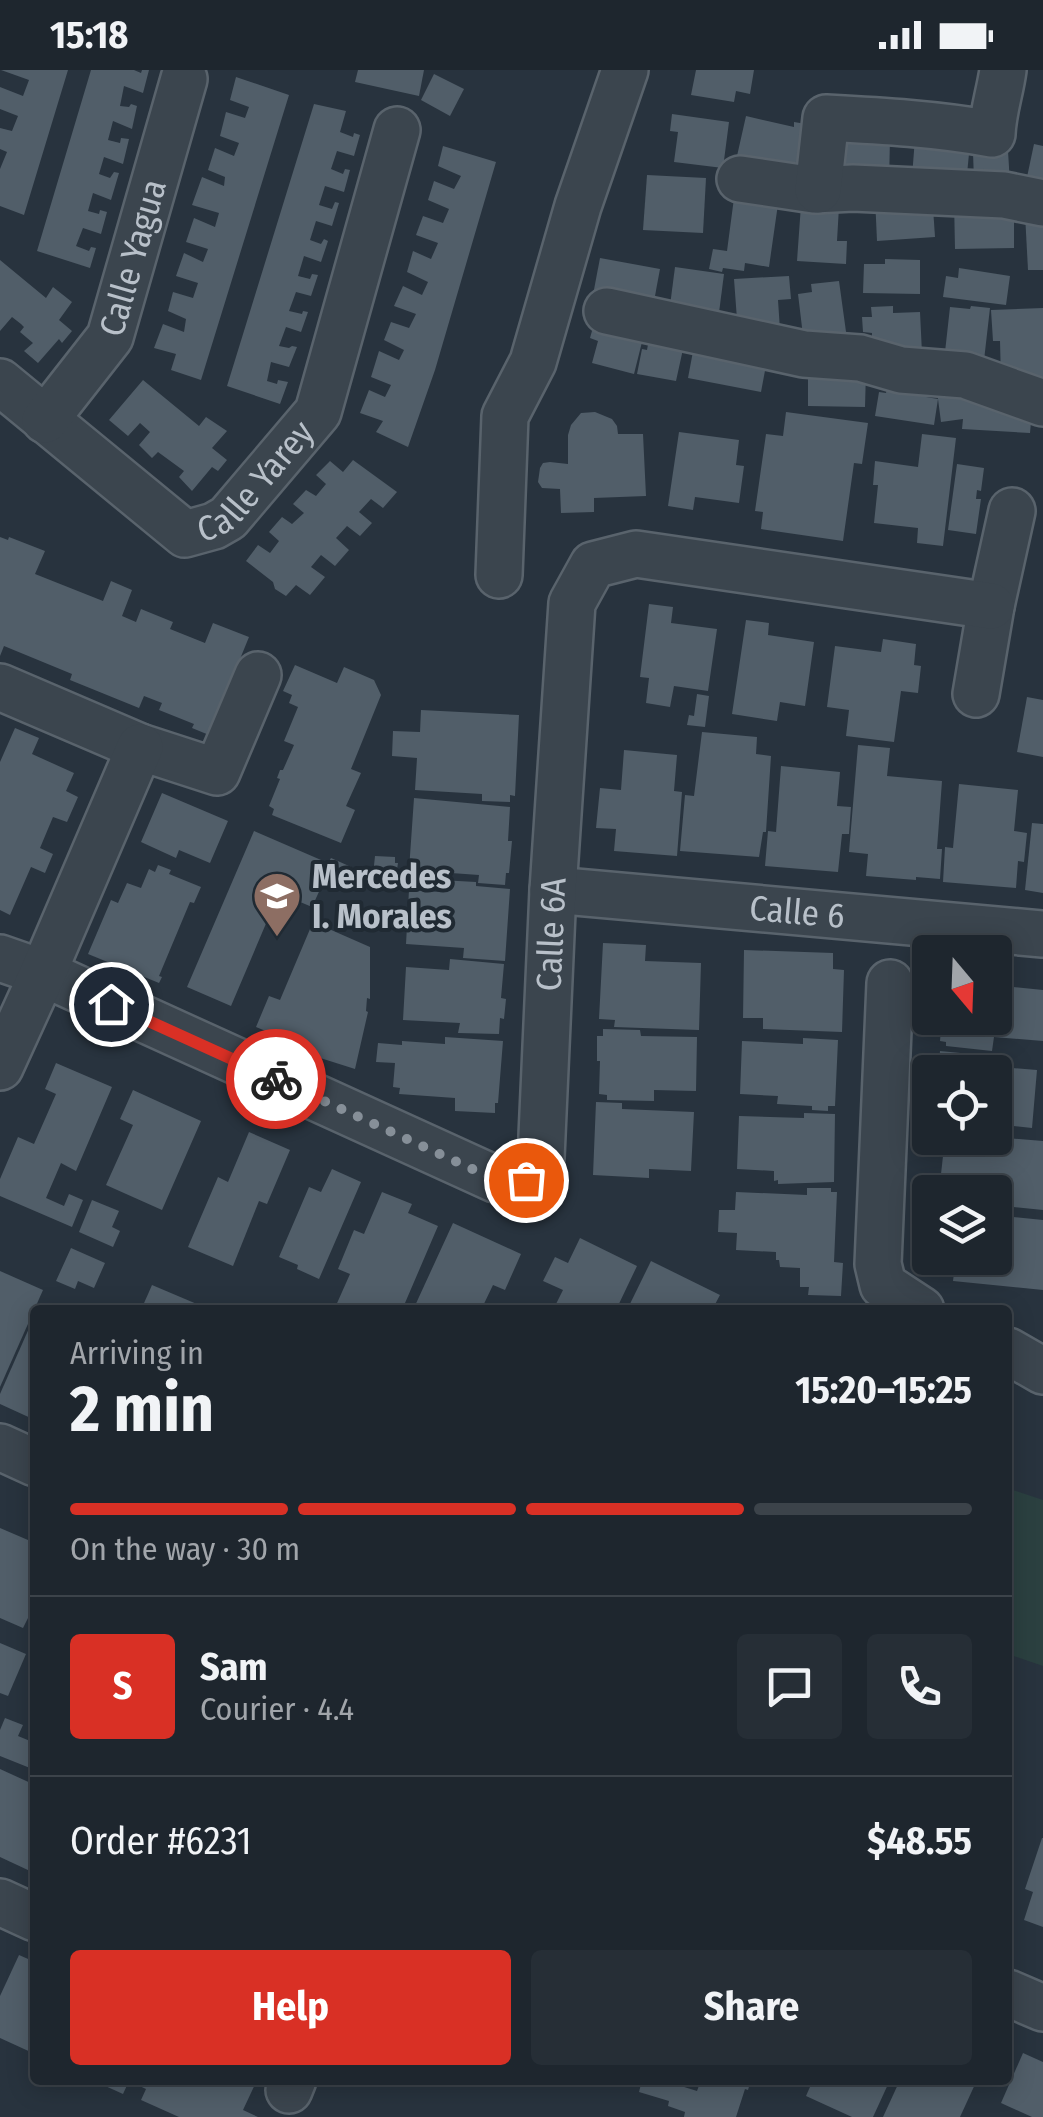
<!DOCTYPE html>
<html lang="en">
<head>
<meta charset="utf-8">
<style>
	:root { --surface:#1e262e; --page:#262e36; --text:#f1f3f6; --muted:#a1a5aa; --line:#3c434a; --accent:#d93025 }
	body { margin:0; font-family:"Fira Sans Condensed",sans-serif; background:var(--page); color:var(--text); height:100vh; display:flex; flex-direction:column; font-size:38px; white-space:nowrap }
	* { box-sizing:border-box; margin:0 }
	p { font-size:32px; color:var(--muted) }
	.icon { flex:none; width:55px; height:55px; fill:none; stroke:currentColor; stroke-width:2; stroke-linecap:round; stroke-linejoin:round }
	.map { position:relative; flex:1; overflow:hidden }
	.details { position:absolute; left:30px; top:1235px; width:982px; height:780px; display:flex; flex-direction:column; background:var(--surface); border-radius:10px; box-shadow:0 5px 25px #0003,0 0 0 2px var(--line) }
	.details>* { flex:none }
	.needle { width:65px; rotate:161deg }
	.controls { position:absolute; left:912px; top:865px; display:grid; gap:20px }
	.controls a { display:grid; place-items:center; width:100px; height:100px; border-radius:10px; background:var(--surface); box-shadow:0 5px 25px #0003,0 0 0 2px var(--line); font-size:50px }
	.pin { position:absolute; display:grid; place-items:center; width:85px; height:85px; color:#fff; margin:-42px; border:5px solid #fff; border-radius:50%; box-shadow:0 2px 10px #0007 }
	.courier { position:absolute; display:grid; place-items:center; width:100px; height:100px; margin:-50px; border:8px solid #d93025; border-radius:50%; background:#fff; color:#222; box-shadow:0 2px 12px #0007 }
	.summary em { font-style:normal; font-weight:700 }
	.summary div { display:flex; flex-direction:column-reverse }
	.summary { display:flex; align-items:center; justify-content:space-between; height:170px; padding:0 40px }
	h1 { font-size:65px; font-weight:700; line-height:75px }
	.bar { display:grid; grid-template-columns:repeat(4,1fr); gap:15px 10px; align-content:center; height:120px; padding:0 40px }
	.bar i { height:12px; border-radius:8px; background:var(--line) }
	.bar .active { background:var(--accent) }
	.bar p { grid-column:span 4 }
	.line { display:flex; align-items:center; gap:25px; padding:0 40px; border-top:2px solid var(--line) }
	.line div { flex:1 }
	.round { display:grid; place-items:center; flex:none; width:105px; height:105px; border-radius:10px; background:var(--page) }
	.primary-button { display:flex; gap:20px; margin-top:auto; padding:20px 40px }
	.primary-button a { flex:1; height:115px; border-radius:10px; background:var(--accent); color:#fff; font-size:40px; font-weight:700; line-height:115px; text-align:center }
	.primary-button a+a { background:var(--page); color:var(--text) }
	.status { display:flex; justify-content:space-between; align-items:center; height:70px; padding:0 50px; background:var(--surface); direction:ltr }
	.status svg { height:28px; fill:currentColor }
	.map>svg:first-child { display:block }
	.green { fill:#2b4040 }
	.building { fill:#515e69 }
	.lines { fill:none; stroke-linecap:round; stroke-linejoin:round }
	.minor-casing { stroke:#59636c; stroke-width:50 }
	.minor { stroke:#3b454e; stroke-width:45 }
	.done { stroke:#868f98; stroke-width:10; stroke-dasharray:0 18 }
	.route { stroke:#d93025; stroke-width:12 }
	.labels { text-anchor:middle; stroke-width:8; stroke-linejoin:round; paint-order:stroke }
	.street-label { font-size:35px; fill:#b8c0c9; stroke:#202a33 }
	.poi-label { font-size:35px; font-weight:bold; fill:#b8c0c9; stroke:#202a33; text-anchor:start }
</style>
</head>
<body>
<div class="status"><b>15:18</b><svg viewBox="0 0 49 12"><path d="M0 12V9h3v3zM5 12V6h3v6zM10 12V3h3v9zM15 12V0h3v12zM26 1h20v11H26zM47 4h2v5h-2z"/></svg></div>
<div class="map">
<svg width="1043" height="2047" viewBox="0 0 1043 2047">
	<rect width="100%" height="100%" fill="#28333e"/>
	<!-- green -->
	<polygon class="green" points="1010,1419 1043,1430 1043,1596 1008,1584 1008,1425"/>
	<!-- building -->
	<g class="building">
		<polygon points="1,0 68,0 24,145 0,136 0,99 7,82 0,79 0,58 12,61 18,46 0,39 0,17 23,26 29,10"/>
		<polygon points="91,0 134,0 141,3 142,0 149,0 143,23 124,16 120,36 129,37 131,34 137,36 132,59 113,51 108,70 120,73 121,68 129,69 123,94 104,87 99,104 110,108 114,102 119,103 111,130 93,123 88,141 99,144 100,140 107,142 101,164 83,158 76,176 89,181 91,177 96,178 90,198 37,181"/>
		<polygon points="358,0 424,0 419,26 355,12"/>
		<polygon points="696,0 754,0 750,24 736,21 734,32 691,25"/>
		<polygon points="434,4 464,19 450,46 421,30"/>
		<polygon points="236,7 289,25 201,310 171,300 176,284 154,278 163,254 184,262 186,249 168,241 173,222 193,228 198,213 176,206 184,183 203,192 208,179 186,172 194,148 215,157 219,143 192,135 202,107 224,116 225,107 208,100 215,78 234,86 239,73 220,66 226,42 245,48 249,37 230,30"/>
		<polygon points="314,34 346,41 340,62 353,67 354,63 360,65 354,86 337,81 331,99 343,104 345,99 350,100 344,122 325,116 319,135 332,139 335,132 339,133 332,156 316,151 310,170 321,174 324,169 328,171 321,192 304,186 298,206 310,209 312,204 318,205 311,226 296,222 289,241 302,244 303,241 308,242 301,262 286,257 279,276 289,278 292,276 297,277 289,297 271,292 267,311 277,314 278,310 288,312 280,334 227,316"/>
		<polygon points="672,44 729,52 723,98 674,92 678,62 670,61"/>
		<polygon points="746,46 794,57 794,52 812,55 797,111 761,91 737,86"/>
		<polygon points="831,67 890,68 889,112 831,110"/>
		<polygon points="915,68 970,73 966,115 912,107"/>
		<polygon points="1034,74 1043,76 1043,131 1023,126"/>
		<polygon points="443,76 496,92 435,300 408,377 376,362 383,351 360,343 369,320 385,327 391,315 371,307 379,281 399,290 404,280 384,270 391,252 409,258 416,244 394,236 403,216 422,225 428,212 407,202 413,181 431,189 438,173 416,165 423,146 443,153 449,139 428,130 434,111 454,119 461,106 438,96"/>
		<polygon points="1008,81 1010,114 974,110 973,83"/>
		<polygon points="647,105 706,108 703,163 643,160"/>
		<polygon points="932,123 935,167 877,171 875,127"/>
		<polygon points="734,128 778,134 769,197 745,193 744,201 723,198 722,202 709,199 713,179 727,181"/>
		<polygon points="1014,129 1014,178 955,179 954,130"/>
		<polygon points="801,135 839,137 837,171 847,171 846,194 797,191"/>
		<polygon points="1043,143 1043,200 1028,200 1025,144"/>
		<polygon points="600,188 660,199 652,242 592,230"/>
		<polygon points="885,189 920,190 920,224 863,223 864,194 885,194"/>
		<polygon points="0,190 46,228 53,217 72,232 59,250 72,261 62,273 59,269 38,293 24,281 33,273 20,262 24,257 21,254 12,247 0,261"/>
		<polygon points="675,197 724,204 717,258 668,251"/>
		<polygon points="959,198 1010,206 1006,235 943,227 946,206 958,208"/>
		<polygon points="789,206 791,229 778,230 780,260 738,263 734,209"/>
		<polygon points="839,211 847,269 804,274 798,224 812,222 811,214"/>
		<polygon points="893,236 893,243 920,242 922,283 872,285 872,263 863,262 862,247 872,247 871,237"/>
		<polygon points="971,236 990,238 983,299 944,291 950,237 970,239"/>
		<polygon points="1043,238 1043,308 1001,310 1000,271 993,271 991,240"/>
		<polygon points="597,243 642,272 634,304 592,293 598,271 590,268"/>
		<polygon points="650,263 685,270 676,311 637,304 642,279 647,280"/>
		<polygon points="694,276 767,290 761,322 688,308"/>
		<polygon points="866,301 865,337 808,336 808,302"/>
		<polygon points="928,309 926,327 938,329 936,312 1033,330 1030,363 962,359 963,349 941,352 938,329 934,355 875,346 879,322 886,323 888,312"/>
		<polygon points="143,310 199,356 206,347 227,361 212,378 227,390 218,401 212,397 192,421 179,407 184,401 158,382 152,388 139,375 150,362 140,353 128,366 109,350"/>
		<polygon points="595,342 612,349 617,356 618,364 643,364 646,426 594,428 594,442 561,443 560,419 542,418 538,412 540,398 543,393 550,392 568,394 568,365 571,355 581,343"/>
		<polygon points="786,342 868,353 862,394 854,393 843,471 761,459 763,442 755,441 766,364 783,366"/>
		<polygon points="679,362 739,370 736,395 744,396 739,433 695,427 693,440 668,436"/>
		<polygon points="922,364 956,368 943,476 917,473 918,458 874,453 878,415 873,415 875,391 918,397"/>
		<polygon points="353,390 397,422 383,438 371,429 359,442 372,453 360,466 347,456 336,468 349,480 335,496 321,485 311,497 325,507 310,525 296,515 286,526 275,519 273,512 246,491 258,475 270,483 279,471 269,462 282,447 292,454 304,443 293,434 306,420 316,426 326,414 316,405 330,391 343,402"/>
		<polygon points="957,394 984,398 981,421 977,420 976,429 981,429 976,464 948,460"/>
		<polygon points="0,467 8,470 9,467 45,481 35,504 103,531 111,511 132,520 122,546 136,552 141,539 173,552 170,559 205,573 213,553 249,567 209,665 192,658 194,654 159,640 162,633 144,626 139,638 70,610 72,604 4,576 0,586"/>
		<polygon points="649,534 673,537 671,553 717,559 708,621 674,616 670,637 646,633 649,608 640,607"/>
		<polygon points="746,550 769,553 768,565 814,572 805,636 780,632 777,651 732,644"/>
		<polygon points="883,569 916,574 914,595 921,596 918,623 901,621 894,672 846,666 849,640 827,637 835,576 881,582"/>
		<polygon points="295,595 337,613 344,597 374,610 381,625 351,699 361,703 346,736 355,740 341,773 272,745 274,739 269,736 280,709 277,708 280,700 283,700 294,675 284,671 298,637 289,633 292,625 283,621"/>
		<polygon points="697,624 709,626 705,657 687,655 689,645 694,646"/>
		<polygon points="1027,627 1043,630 1043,687 1017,682"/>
		<polygon points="421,640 519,645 515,726 510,725 510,732 482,731 482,724 415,720 417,688 392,686 393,661 420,662"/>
		<polygon points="15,658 39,668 32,684 74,703 66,721 78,727 67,752 53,747 40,778 53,784 45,803 31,797 10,845 0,840 0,692"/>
		<polygon points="702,662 757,667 756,684 771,686 766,762 763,762 759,787 680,781 685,725 694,726"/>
		<polygon points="858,675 890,678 887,706 942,711 937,779 942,779 940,809 916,807 916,810 866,806 868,784 849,782"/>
		<polygon points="624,680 677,685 674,721 682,722 677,786 614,781 616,759 596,758 600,718 621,720"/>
		<polygon points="781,696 840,702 837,736 851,737 849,764 842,764 838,802 765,796 768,761 776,762"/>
		<polygon points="959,714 1018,720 1014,761 1027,763 1024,792 1018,791 1016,818 943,812 945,777 953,778"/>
		<polygon points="162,723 228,751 210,793 179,780 176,788 141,772"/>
		<polygon points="414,728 510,737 508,771 512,771 509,803 506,803 505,815 478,813 479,805 409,800"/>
		<polygon points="1032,753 1043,754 1043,823 1025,820"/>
		<polygon points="254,761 328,793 331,788 367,804 362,817 328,802 312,837 279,823 231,936 187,917"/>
		<polygon points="375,786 395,787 395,793 398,793 396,806 373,805"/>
		<polygon points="158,795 171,800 169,804 201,817 194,833 190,832 159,906 162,907 159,913 88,884 111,830 118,833 127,813 141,818 149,799 155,802"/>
		<polygon points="440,810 476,812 476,816 510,819 505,891 463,888 464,878 406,874 409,820 440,822"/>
		<polygon points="313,852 370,877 370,929 367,928 366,941 368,942 355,999 314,986 316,982 256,957 269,926 280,930"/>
		<polygon points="603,873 646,875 645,891 701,893 699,960 614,957 615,950 599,949"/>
		<polygon points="744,880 833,883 833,899 844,900 842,962 763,959 763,948 743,948"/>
		<polygon points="450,889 504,894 501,928 506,929 504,949 500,948 499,964 458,963 460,953 403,950 406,897 449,900"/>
		<polygon points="995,915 1043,920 1043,971 994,967 992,981 946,976 946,972 940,971 942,948 995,948"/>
		<polygon points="603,959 640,960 641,966 697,967 696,1021 654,1020 654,1031 607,1030 607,1025 599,1024 600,991 597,991 597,966 603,966"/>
		<polygon points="445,967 503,971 498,1033 495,1033 495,1043 455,1041 455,1028 399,1024 400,1018 393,1017 395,993 376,992 378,973 402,975 402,971 445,974"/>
		<polygon points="803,968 838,970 835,1036 828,1036 828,1041 812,1040 812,1036 777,1034 778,1026 740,1024 742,971 803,974"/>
		<polygon points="940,981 1012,988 1012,998 1037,1000 1032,1058 995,1054 995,1002 938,1002"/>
		<polygon points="56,993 112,1017 76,1101 61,1093 46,1128 64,1136 69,1124 83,1130 72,1157 0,1126 0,1109 18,1067 34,1074 56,1024 45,1019"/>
		<polygon points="133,1020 201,1051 162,1140 106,1115 133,1055 120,1049"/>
		<polygon points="596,1032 622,1033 622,1039 694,1042 691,1101 649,1099 649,1108 593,1105"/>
		<polygon points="804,1043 835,1044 834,1112 778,1114 778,1110 774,1111 774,1101 737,1099 739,1046 804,1048"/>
		<polygon points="249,1062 290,1080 267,1134 259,1131 233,1196 188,1177 218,1107 228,1112"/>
		<polygon points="995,1067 1043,1071 1043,1140 995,1135 995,1122 939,1122 945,1068"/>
		<polygon points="332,1099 361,1112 319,1209 297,1199 298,1195 279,1187 309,1117 321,1122"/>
		<polygon points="807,1118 831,1118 831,1122 837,1122 834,1192 843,1193 841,1226 808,1225 809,1217 800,1217 800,1198 780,1197 779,1190 776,1190 776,1182 736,1180 737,1163 718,1162 719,1140 735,1140 736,1122 807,1125"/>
		<polygon points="382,1122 412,1134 408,1143 438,1156 402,1240 334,1240 350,1204 338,1199 354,1160 364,1164"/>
		<polygon points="92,1130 119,1141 112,1157 120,1161 113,1177 79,1162"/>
		<polygon points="995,1145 1043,1150 1043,1220 953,1211 956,1188 995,1188"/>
		<polygon points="453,1153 521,1184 505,1220 493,1215 481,1240 413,1240"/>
		<polygon points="580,1168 637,1196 616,1240 553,1240 563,1220 543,1211 555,1187 568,1193"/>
		<polygon points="71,1178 105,1193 94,1218 78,1211 75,1219 56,1211"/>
		<polygon points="651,1191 720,1225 712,1240 627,1240"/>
		<polygon points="0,1201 43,1220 0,1317"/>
		<polygon points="152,1215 211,1240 141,1240"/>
		<polygon points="30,1256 35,1258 35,1350 0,1334 0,1324"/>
		<polygon points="0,1458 35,1473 35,1534 23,1558 0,1548"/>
		<polygon points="0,1573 26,1584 8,1626 0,1623"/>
		<polygon points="5,1648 23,1655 18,1666 35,1673 35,1700 0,1686 0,1660"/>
		<polygon points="0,1699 35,1715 35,1791 30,1801 0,1787"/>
		<polygon points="1042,1768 1043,1768 1043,1857 1024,1850 1033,1822 1025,1819"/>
		<polygon points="19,1885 35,1892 35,1984 0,1968 0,1926"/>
		<polygon points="1023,1983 1043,1992 1043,2047 1032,2047 1001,2033"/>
		<polygon points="92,2010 257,2010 243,2040 258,2047 179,2047 141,2030 146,2019 129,2011 123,2024"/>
		<polygon points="642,2010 683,2010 681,2016 697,2021 701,2010 751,2010 748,2020 745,2019 736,2047 684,2047 685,2042 668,2036 669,2031 639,2022"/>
		<polygon points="813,2010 890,2010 873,2047 852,2047 806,2026"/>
		<polygon points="900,2010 977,2010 960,2047 883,2047"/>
	</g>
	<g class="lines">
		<!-- minor casing -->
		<g class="minor-casing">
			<g id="minor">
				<polyline points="740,109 814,120 853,118 1004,125 1043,133"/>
				<path d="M 818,120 L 826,48 C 882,51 937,54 992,64 C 993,41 1000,22 1003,0"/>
				<polyline points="607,241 804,284 860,288 901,300 965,305 1043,333"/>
				<path id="s1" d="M 0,312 L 185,464 L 214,456 L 228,448 L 318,342 L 397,60"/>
				<path id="s2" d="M 45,350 L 110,267 L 184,9"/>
				<polyline points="499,505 505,346 533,292 578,136 625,0"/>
				<polyline points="0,617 140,677 217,702 258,605"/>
				<polyline points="976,624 991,536 1012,441"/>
				<path id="s3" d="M 553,820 L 1043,864"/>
				<path id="s4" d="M 0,888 L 43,903 L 495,1109 L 508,1112 L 527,1110 L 537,1098 L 541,1088 L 553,820 L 572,533 L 593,495 L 636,484 L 991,536"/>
				<polyline points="890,913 878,1194 883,1215 921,1240"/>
				<polyline points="0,997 43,903 140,677"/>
				<polyline points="1008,1281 1043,1301"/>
				<polyline points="0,1377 35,1393"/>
				<polyline points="0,1832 35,1848"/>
				<polyline points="1008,1923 1043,1938"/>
				<polyline points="289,2020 293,2010"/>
			</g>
		</g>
		<!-- minor -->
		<use href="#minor" class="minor"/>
	</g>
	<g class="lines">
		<!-- done -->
		<polyline class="done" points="276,1009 494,1109 508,1112 526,1110"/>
		<!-- route -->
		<polyline class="route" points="111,934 276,1009"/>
	</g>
	<!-- icons -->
	<defs>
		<g id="school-pin" transform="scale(2.5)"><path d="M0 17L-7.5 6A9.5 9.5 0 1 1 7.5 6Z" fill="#8d6e63" stroke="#202a33"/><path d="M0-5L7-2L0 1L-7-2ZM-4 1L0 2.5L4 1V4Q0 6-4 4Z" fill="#fff"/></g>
	</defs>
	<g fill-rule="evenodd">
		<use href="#school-pin" x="277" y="826"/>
	</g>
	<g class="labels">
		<!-- street labels -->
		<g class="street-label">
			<text dy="12" stroke="none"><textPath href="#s2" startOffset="188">Calle Yagua</textPath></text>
			<text dy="12" stroke="none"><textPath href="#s1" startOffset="330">Calle Yarey</textPath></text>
			<text dy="12" stroke="none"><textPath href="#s3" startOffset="245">Calle 6</textPath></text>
			<text dy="12" stroke="none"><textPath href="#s4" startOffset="825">Calle 6A</textPath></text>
		</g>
		<!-- poi labels -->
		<g class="poi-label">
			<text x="312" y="818">Mercedes<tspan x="312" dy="40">I. Morales</tspan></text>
		</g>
	</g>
</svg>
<div class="controls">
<a><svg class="needle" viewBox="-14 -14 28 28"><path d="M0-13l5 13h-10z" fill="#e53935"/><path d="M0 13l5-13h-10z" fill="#a1a5aa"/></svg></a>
<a><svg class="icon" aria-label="locate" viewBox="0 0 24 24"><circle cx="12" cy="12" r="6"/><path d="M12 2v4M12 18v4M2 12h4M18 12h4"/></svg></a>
<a><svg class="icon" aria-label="layers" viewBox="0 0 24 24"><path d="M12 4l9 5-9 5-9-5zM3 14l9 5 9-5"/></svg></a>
</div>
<div class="pin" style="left:526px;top:1110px;background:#ea580c"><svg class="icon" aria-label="bag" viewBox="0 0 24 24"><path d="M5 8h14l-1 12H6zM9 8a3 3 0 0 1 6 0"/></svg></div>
<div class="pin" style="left:111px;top:934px;background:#1f2937"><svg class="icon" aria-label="home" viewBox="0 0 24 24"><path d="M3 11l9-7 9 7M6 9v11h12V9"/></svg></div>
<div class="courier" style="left:276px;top:1009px"><svg class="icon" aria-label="bike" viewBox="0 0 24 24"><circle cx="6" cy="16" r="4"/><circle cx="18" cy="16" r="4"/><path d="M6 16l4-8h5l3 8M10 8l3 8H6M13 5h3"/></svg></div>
<section class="details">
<div class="summary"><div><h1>2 min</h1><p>Arriving in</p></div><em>15:20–15:25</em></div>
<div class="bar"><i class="active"></i><i class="active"></i><i class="active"></i><i></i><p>On the way · 30 m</p></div>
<div class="line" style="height:180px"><b class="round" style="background:var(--accent);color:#fff">S</b><div><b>Sam</b><p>Courier · 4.4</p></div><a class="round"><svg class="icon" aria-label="chat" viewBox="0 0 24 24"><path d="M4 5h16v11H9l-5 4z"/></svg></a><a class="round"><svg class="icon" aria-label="phone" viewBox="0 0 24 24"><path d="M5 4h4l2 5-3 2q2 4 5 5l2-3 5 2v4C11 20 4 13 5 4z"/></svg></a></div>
<div class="line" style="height:130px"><div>Order #6231</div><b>$48.55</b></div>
<div class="primary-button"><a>Help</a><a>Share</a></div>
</section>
</div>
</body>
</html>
